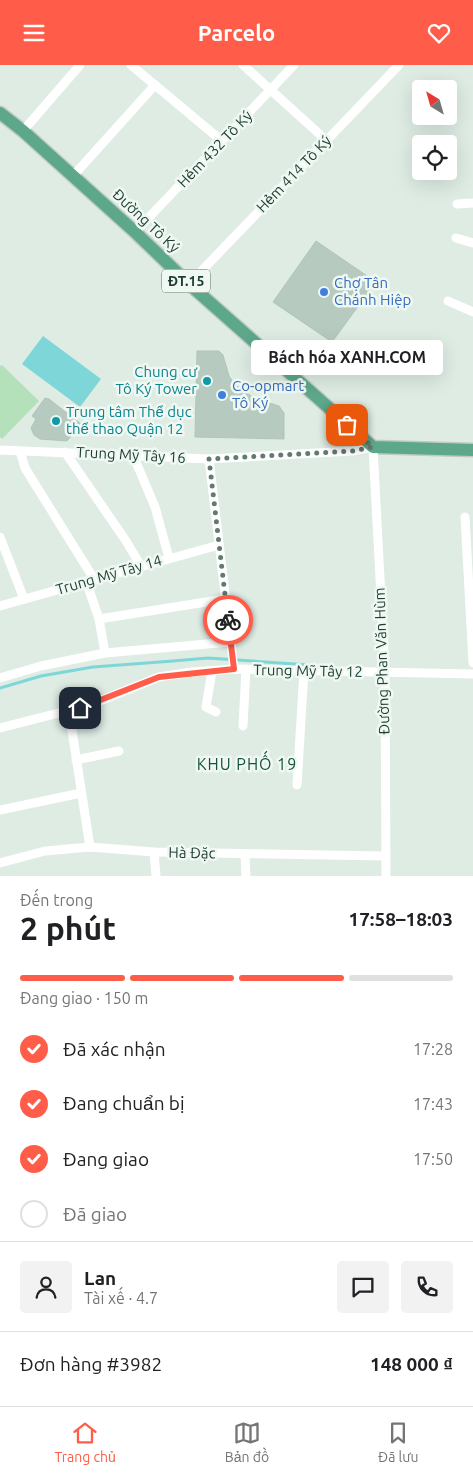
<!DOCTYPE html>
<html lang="vi">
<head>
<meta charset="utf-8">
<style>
	:root { --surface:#fff; --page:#f2f2f2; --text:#202124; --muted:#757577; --line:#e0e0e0; --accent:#ff5d49 }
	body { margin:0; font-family:Ubuntu,sans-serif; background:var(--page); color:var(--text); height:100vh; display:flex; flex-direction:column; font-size:19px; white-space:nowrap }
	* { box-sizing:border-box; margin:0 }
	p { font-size:16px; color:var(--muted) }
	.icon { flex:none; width:28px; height:28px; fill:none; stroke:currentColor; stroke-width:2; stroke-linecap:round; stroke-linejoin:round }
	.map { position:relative; height:811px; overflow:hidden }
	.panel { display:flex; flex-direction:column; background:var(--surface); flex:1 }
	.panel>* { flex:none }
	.needle { width:32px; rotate:323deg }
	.controls { position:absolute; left:412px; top:15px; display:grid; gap:10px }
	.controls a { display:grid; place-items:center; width:45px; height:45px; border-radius:5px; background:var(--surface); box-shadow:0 5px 20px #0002; font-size:25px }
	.pin { position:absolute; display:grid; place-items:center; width:42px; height:42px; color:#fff; margin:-21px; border-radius:10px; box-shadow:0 2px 8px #0006 }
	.courier { position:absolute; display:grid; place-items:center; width:50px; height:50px; margin:-25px; border:4px solid #ff5d49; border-radius:50%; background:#fff; color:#222; box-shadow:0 1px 6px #0007 }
	.bubble { position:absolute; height:35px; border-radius:5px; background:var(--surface); box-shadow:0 5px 20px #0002; font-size:16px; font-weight:600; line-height:35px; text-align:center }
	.headline em { font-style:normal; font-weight:600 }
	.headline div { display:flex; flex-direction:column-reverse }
	.headline { display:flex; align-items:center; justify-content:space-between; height:85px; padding:0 20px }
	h1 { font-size:32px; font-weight:600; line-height:38px }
	.bar { display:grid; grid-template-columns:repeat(4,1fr); gap:8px 5px; align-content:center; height:60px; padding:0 20px }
	.bar i { height:6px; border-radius:4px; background:var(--line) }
	.bar .selected { background:var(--accent) }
	.bar p { grid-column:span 4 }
	.line { display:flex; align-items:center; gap:12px; padding:0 20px; border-top:1px solid var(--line) }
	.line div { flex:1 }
	.round { display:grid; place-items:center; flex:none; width:52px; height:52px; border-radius:5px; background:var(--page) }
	ol { padding:0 20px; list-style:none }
	li { display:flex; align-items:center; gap:15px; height:55px }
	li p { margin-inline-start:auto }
	li .icon { padding:5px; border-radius:50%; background:var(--accent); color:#fff; stroke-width:4 }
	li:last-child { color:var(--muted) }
	li i { width:28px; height:28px; border:2px solid var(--line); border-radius:50% }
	header { display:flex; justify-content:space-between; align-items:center; height:65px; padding:0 20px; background:var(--accent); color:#fff; font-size:22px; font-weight:600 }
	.tabs { display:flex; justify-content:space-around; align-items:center; height:70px; border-top:1px solid var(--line); background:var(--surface); font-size:14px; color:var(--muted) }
	.tabs a { display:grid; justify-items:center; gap:2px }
	.tabs .selected { color:var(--accent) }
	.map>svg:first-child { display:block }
	.green { fill:#b4e0ba }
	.water { fill:#7fd6d8 }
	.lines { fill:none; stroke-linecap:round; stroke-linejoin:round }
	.stream { stroke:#7fd6d8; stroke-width:3 }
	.building { fill:#b6cabf; stroke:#b0c6ba }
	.primary-casing { stroke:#c0c9c5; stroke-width:15 }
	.minor { stroke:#fff; stroke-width:9 }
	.primary { stroke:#5da78a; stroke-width:12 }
	.done { stroke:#617b70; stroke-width:5; stroke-dasharray:0 9 }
	.route { stroke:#ff5d49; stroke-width:6 }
	.shop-dot { fill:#3f7fe0; stroke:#eff8f2; stroke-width:2 }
	.culture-dot { fill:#0f9aa8; stroke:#eff8f2; stroke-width:2 }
	.labels { text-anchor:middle; stroke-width:5; stroke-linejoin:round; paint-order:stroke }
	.shield { fill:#eff8f2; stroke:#5d766b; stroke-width:1 }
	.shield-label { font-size:14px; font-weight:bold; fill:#1e3e31 }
	.street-label { font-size:15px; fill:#1e3e31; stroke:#eff8f2 }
	.shop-label { font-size:15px; fill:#366cbe; stroke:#eff8f2; text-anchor:start }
	.culture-label { font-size:15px; fill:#0d838f; stroke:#eff8f2; text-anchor:end }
	.neighbourhood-label { font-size:16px; letter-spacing:1px; fill:#17523c; stroke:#eff8f2 }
</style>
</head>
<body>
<header><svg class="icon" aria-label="menu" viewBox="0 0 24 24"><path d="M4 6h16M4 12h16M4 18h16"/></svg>Parcelo<svg class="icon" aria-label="heart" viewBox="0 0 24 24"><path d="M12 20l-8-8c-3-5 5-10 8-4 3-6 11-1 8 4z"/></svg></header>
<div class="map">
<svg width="473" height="811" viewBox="0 0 473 811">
	<rect width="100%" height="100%" fill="#deece4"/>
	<!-- green -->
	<polygon class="green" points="2,300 39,336 2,374 0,372 0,301"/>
	<!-- water -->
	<polygon class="water" points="43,271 101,314 80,342 22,299"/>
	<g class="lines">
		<!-- stream -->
		<polyline class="stream" points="0,623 41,611 93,602 173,596 208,593 309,600"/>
	</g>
	<!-- building -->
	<g class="building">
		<polygon points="316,176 376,217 332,277 273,237"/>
		<polygon points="197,286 219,286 223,290 229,311 235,320 254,333 279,341 284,348 284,374 195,372"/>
		<polygon points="45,333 49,334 81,359 67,376 40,374 34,370 31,363 36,354 32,351"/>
	</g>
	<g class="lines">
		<!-- primary casing -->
		<g class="primary-casing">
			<polyline id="primary" points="0,48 23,66 135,167 189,219 373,382 473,385"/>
		</g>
		<!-- minor -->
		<g class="minor">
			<polyline points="131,0 222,76"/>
			<polyline points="243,0 326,75"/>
			<polyline points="23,66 80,0"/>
			<polyline points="73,111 155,20"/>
			<polyline points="457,139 473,138"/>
			<polyline points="135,167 294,0"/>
			<polyline points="456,173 473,178"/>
			<polyline points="189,219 399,0"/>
			<polyline points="448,236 473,247"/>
			<polyline points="0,385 209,394 353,386 373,382 385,607 386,811"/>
			<polyline points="20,386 25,403 94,514"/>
			<polyline points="65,387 126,476 141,501"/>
			<polyline points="133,390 155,442 169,493"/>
			<polyline points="209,394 234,604"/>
			<polyline points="465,452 473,598"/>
			<polyline points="0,472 24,534"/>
			<polyline points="86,516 99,554 225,534"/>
			<polyline points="0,541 219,480"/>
			<polyline points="105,588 230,577"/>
			<polyline points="212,606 206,642 216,647"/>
			<polyline points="0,613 41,601 105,588 99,554"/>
			<polyline points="69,646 90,782"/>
			<polyline points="243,661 246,604"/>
			<polyline points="0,663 90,640 159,612 192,607 234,604 473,609"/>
			<polyline points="76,695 119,686"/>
			<polyline points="297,720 304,606"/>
			<polyline points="0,745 81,728"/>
			<polyline points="154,787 156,811"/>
			<polyline points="245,790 246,811"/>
			<polyline points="0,798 45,786 90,782 154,787 385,791"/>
		</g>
		<!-- primary -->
		<use href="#primary" class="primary"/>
	</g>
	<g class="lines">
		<!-- done -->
		<polyline class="done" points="228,555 209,394 353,386 373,382 347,360"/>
		<!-- route -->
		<polyline class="route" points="80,643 159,612 234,604 228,555"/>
	</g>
	<!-- markers -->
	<g class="shop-dot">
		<circle cx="324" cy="227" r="5"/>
		<circle cx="222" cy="330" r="5"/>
	</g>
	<g class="culture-dot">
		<circle cx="207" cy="316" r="5"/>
		<circle cx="56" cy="356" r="5"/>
	</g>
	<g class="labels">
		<!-- shield labels -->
		<rect class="shield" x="162" y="204.5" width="48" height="23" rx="4"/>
		<g class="shield-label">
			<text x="186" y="221">ĐT.15</text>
		</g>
		<!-- street labels -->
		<g class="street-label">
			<text transform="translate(215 84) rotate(-46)" y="5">Hẻm 432 Tô Ký</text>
			<text transform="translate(294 109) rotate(-46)" y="5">Hẻm 414 Tô Ký</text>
			<text transform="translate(146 156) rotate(43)" y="5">Đường Tô Ký</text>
			<text transform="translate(131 390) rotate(3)" y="5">Trung Mỹ Tây 16</text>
			<text transform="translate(109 510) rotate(-16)" y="5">Trung Mỹ Tây 14</text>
			<text transform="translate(382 596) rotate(-92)" y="5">Đường Phan Văn Hùm</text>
			<text transform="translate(308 606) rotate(1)" y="5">Trung Mỹ Tây 12</text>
			<text transform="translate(192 788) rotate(1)" y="5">Hà Đặc</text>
		</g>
		<!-- shop labels -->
		<g class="shop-label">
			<text x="334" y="223">Chợ Tân<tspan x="334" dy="17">Chánh Hiệp</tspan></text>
			<text x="232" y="326">Co-opmart<tspan x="232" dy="17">Tô Ký</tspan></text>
		</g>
		<!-- culture labels -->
		<g class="culture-label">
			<text x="197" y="312">Chung cư<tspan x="197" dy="17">Tô Ký Tower</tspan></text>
			<text x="66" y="352" text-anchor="start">Trung tâm Thể dục<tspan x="66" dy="17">thể thao Quận 12</tspan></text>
		</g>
		<!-- neighbourhood labels -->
		<g class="neighbourhood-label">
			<text x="247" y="705">KHU PHỐ 19</text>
		</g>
	</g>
</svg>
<div class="controls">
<a><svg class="needle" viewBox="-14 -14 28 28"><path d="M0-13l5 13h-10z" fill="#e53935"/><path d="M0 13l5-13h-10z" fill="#757577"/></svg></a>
<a><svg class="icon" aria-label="locate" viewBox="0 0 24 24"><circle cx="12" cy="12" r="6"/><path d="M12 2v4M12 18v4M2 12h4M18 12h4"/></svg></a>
</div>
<div class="pin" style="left:347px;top:360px;background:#ea580c"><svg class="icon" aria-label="bag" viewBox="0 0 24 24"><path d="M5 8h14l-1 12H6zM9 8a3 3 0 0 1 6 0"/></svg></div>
<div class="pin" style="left:80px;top:643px;background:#1f2937"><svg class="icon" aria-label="home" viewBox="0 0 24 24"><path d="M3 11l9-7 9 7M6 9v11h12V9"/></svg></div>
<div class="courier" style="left:228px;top:555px"><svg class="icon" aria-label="bike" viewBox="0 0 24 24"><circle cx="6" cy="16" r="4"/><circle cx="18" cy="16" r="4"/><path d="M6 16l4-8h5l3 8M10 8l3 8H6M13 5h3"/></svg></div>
<div class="bubble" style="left:251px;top:275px;width:192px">Bách hóa XANH.COM</div>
</div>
<section class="panel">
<div class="headline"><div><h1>2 phút</h1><p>Đến trong</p></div><em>17:58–18:03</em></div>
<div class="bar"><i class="selected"></i><i class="selected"></i><i class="selected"></i><i></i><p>Đang giao · 150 m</p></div>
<ol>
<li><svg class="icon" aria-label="check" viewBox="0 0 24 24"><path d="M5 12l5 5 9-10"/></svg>Đã xác nhận<p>17:28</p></li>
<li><svg class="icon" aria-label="check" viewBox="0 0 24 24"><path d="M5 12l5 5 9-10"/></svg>Đang chuẩn bị<p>17:43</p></li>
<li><svg class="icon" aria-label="check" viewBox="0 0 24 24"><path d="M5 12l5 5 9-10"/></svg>Đang giao<p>17:50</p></li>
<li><i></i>Đã giao</li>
</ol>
<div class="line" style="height:90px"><a class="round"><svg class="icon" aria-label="person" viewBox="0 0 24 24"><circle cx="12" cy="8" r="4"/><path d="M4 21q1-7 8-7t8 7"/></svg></a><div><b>Lan</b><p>Tài xế · 4.7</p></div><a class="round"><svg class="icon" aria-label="chat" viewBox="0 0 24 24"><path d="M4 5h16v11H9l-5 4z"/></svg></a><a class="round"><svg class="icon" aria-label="phone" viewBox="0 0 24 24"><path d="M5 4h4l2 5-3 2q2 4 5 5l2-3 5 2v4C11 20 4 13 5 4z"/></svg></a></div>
<div class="line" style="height:65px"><div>Đơn hàng #3982</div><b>148 000 ₫</b></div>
</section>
<nav class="tabs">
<a class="selected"><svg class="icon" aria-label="home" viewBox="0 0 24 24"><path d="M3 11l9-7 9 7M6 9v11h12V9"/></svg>Trang chủ</a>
<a><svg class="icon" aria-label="map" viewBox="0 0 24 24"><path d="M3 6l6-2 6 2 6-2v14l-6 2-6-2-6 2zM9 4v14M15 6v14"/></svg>Bản đồ</a>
<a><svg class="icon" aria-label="saved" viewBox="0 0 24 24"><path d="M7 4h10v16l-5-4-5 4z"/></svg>Đã lưu</a>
</nav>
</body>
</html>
